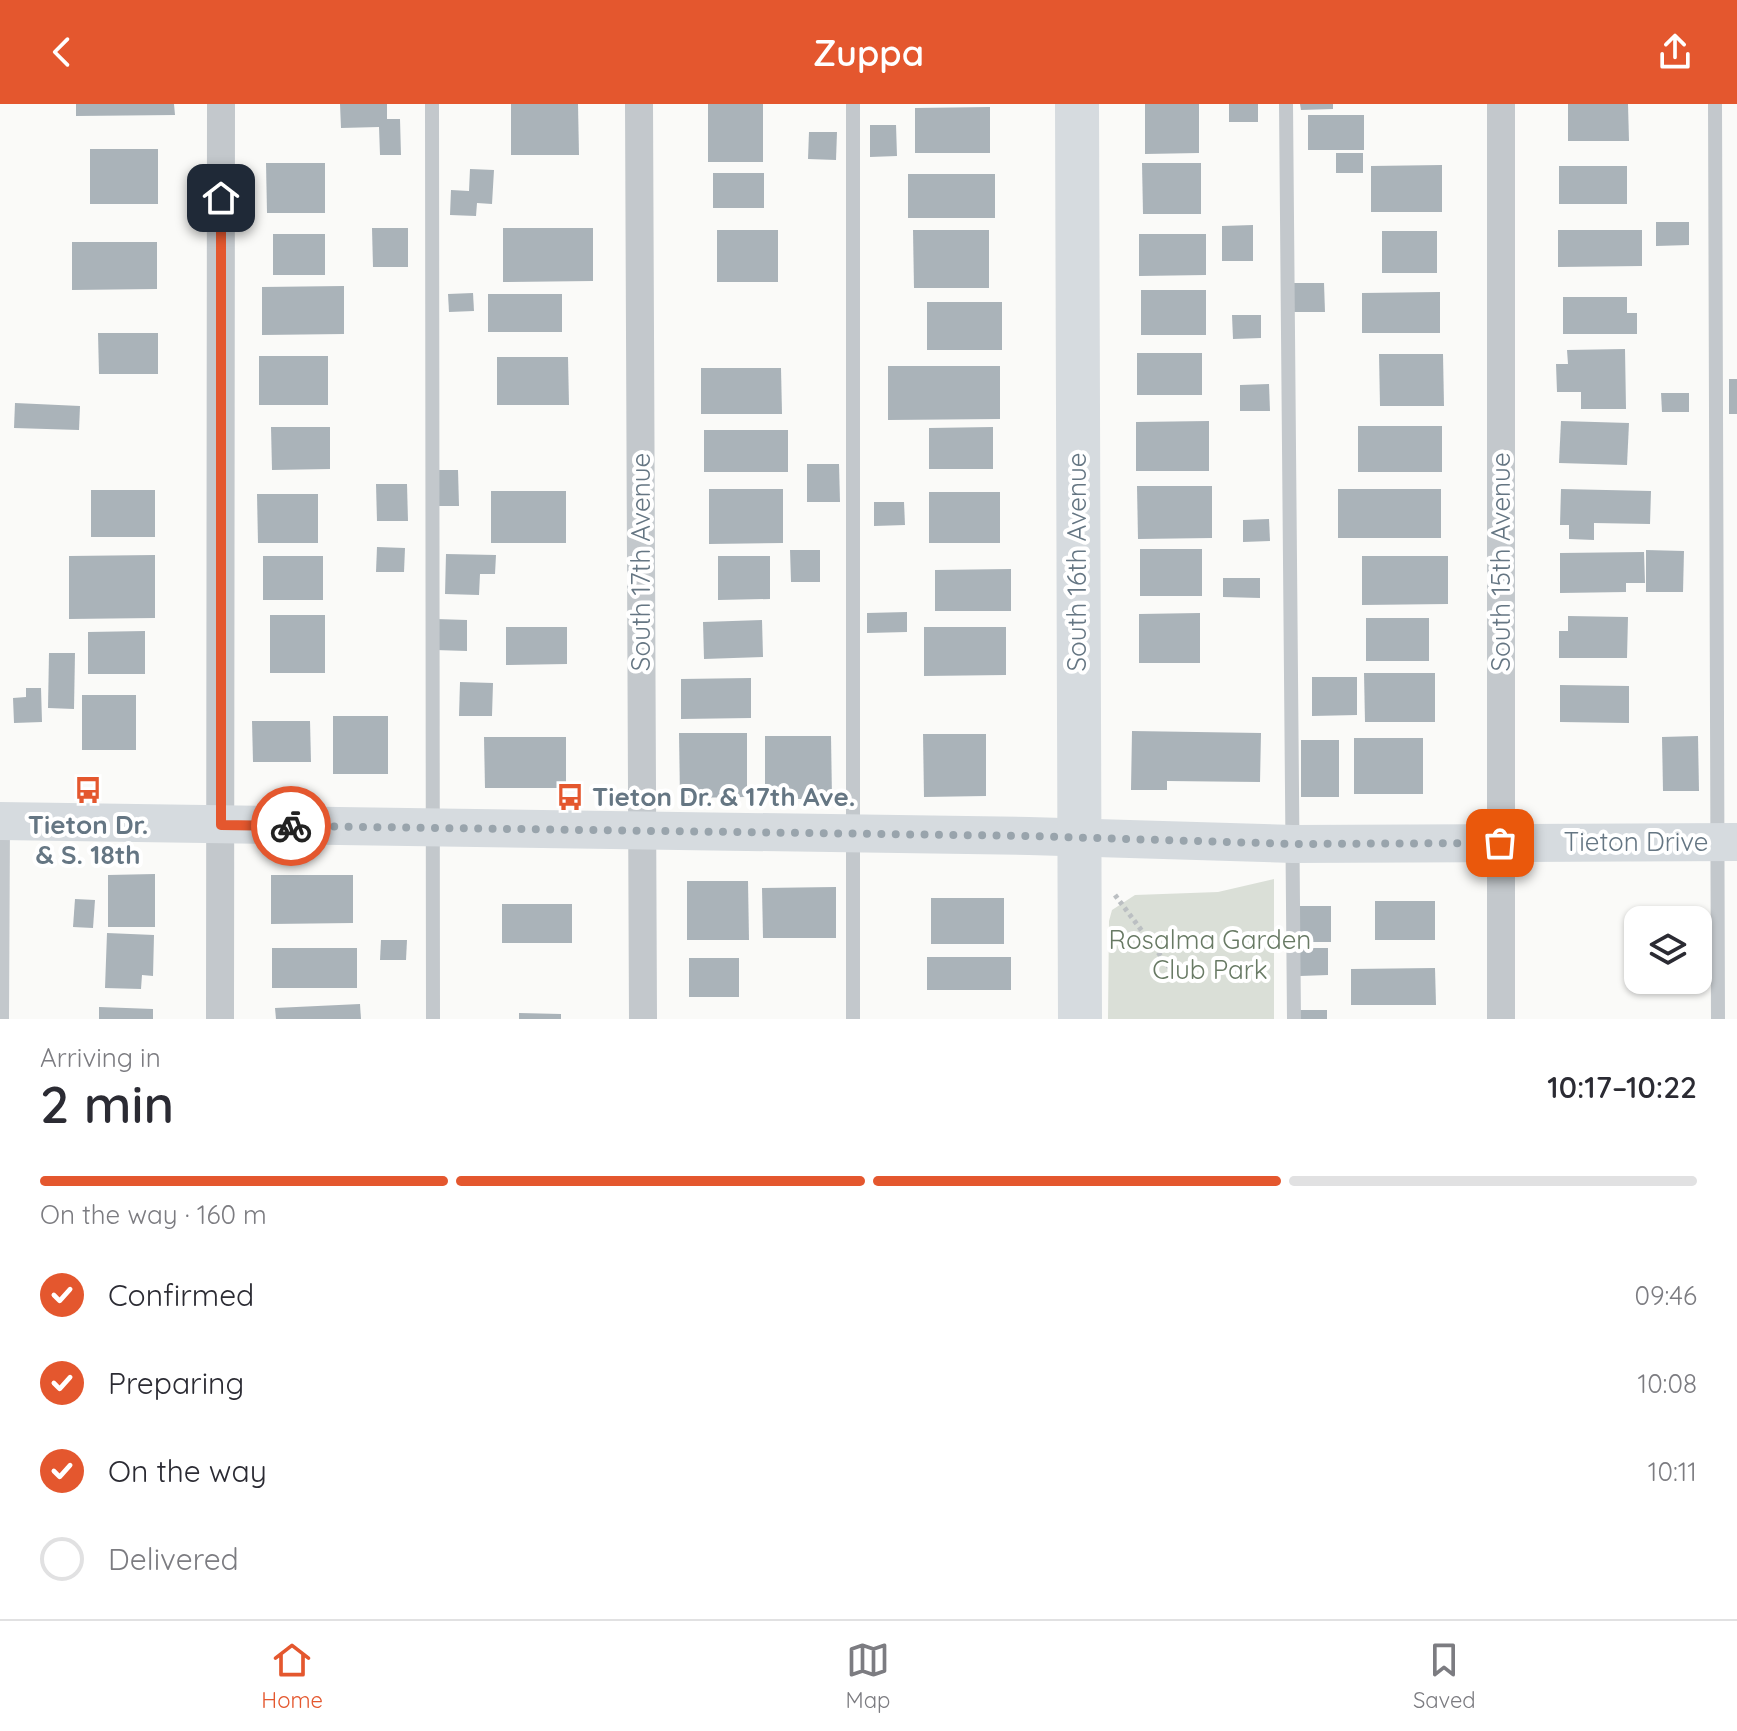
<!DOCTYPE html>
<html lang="en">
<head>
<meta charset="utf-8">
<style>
	:root { --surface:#fff; --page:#f7f7f7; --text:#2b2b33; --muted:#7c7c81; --line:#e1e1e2; --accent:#e4572e }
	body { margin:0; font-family:Quicksand,sans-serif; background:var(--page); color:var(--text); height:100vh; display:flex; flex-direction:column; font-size:30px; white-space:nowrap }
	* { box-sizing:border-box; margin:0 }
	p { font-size:26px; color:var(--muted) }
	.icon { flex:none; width:44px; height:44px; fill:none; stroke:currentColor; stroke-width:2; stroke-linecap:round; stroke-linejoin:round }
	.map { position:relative; height:915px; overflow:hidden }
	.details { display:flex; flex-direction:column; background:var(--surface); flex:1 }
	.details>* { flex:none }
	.tools { position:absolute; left:1624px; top:802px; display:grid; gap:16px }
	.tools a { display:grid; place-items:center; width:88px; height:88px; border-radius:16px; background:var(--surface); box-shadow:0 2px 6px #0004; font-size:40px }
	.pin { position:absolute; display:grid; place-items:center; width:68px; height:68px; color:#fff; margin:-34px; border-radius:16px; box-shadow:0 4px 12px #0006 }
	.courier { position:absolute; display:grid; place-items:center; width:80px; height:80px; margin:-40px; border:6px solid #e4572e; border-radius:50%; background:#fff; color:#222; box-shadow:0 2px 10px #0007 }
	.summary em { font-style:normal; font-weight:600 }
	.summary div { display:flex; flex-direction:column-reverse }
	.summary { display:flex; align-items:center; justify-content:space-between; height:136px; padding:0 40px }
	h1 { font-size:52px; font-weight:600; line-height:60px }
	.bar { display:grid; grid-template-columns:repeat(4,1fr); gap:12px 8px; align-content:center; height:96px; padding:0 40px }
	.bar i { height:10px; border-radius:6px; background:var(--line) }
	.bar .selected { background:var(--accent) }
	.bar p { grid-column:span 4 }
	ol { padding:0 40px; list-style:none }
	li { display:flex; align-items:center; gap:24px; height:88px }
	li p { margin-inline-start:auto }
	li .icon { padding:8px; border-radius:50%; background:var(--accent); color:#fff; stroke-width:4 }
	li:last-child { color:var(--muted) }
	li i { width:44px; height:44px; border:4px solid var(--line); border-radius:50% }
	header { display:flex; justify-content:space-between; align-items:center; height:104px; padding:0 40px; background:var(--accent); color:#fff; font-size:36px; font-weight:600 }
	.tab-bar { display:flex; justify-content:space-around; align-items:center; height:112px; border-top:2px solid var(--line); background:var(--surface); font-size:22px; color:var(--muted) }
	.tab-bar a { display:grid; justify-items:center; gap:4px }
	.tab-bar .selected { color:var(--accent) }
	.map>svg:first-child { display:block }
	.green { fill:#dadfd7 }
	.building { fill:#aab3b9 }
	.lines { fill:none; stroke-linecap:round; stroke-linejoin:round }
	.path { stroke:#bbbfc2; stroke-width:5; stroke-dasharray:4 4; stroke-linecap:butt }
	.service { stroke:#c3c8cc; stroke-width:14 }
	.minor { stroke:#c3c8cc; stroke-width:28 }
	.secondary { stroke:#d6dbdf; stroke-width:38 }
	.primary { stroke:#d6dbdf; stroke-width:44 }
	.done { stroke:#99a4ac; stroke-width:8; stroke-dasharray:0 14.4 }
	.route { stroke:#e4572e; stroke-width:10 }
	.labels { text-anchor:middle; stroke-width:8; stroke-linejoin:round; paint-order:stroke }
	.street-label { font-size:26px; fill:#657683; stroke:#fff }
	.poi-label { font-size:26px; font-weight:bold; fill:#657683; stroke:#fff; text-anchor:start }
	.park-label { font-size:26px; fill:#687a64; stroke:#fff }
</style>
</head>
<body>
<header><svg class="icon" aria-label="back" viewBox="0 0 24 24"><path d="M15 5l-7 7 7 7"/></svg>Zuppa<svg class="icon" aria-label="share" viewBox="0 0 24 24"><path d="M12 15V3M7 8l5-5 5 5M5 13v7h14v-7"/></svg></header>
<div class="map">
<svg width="1737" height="915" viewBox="0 0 1737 915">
	<rect width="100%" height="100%" fill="#fafaf8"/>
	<!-- green -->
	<polygon class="green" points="1274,775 1274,915 1108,915 1109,817 1112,806 1135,791 1218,788"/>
	<!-- building -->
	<g class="building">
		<polygon points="76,0 174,0 175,11 76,12"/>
		<polygon points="340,0 387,0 387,15 400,15 401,51 380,51 379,23 341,24"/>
		<polygon points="511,0 578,0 579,51 511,51"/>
		<rect x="708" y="0" width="55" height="58"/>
		<polygon points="1145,0 1199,0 1199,49 1145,50"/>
		<rect x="1229" y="0" width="29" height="18"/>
		<polygon points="1300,0 1333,0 1333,5 1301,6"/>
		<polygon points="1568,0 1628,0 1629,37 1568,37"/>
		<polygon points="990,3 990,49 915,49 915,4"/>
		<rect x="1308" y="11" width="56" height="35"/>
		<polygon points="870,21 896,21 897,52 870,53"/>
		<polygon points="809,28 837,28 836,56 808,55"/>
		<rect x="90" y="45" width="68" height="55"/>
		<rect x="1336" y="49" width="27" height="20"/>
		<polygon points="266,59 325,59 325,109 267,109"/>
		<polygon points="1142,59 1201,59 1201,110 1143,110"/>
		<polygon points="1442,61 1442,108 1371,108 1371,62"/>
		<rect x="1559" y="62" width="68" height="38"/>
		<polygon points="470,65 494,66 492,100 477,99 476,112 450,111 451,86 469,87"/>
		<rect x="713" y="69" width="51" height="35"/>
		<rect x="908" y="70" width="87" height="44"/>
		<polygon points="1656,118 1689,118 1689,141 1656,142"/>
		<polygon points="1253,121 1253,157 1222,157 1222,122"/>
		<polygon points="372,124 408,124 408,163 373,163"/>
		<polygon points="503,124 593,124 593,177 503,178"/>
		<rect x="717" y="126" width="61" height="52"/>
		<polygon points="913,126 989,126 989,184 914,184"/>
		<polygon points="1558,126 1642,126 1642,162 1558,163"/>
		<rect x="1382" y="127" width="55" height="42"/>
		<rect x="273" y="130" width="52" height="41"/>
		<polygon points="1139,130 1206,130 1206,171 1139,172"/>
		<polygon points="72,138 157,138 157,185 72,186"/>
		<polygon points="1293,179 1324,179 1325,208 1293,208"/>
		<polygon points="344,182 344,230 262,231 262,183"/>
		<rect x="1141" y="186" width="65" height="45"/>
		<polygon points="1440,188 1440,229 1362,229 1362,189"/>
		<polygon points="473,189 474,207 449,208 448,190"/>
		<rect x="488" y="190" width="74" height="38"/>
		<polygon points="1563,193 1627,193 1627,209 1637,209 1637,230 1563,230"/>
		<rect x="927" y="198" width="75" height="48"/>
		<polygon points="1232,211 1261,211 1261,234 1233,235"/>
		<polygon points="98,229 158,229 158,270 99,270"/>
		<polygon points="1625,245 1626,305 1581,305 1581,288 1557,288 1556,260 1568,260 1567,246"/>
		<rect x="1137" y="249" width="65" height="42"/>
		<polygon points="1379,250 1443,250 1444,302 1380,302"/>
		<rect x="259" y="252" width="69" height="49"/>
		<polygon points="497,253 568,253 569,301 497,301"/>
		<polygon points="888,262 1000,262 1000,315 888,316"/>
		<polygon points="701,264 781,264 782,310 701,310"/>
		<rect x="1729" y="275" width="8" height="35"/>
		<polygon points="1269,280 1270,307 1240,307 1240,281"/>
		<polygon points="1661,289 1689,289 1689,308 1662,308"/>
		<polygon points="15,299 80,302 79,326 14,324"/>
		<polygon points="1209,317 1209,367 1136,367 1136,318"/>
		<polygon points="1561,317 1629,319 1627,361 1559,359"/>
		<rect x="1358" y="322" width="84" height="46"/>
		<polygon points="271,323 330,323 330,365 272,366"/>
		<polygon points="993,323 993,365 929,365 929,324"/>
		<rect x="704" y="326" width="84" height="42"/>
		<polygon points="807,360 839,360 840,398 807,398"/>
		<polygon points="435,366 458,366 459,402 435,402"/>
		<polygon points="376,380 407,380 408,417 377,417"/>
		<polygon points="1137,382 1212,382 1212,434 1138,435"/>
		<polygon points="709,385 783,385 783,439 709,440"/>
		<rect x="1338" y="385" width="103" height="49"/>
		<polygon points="1561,385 1651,387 1650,420 1594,419 1594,436 1569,435 1569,421 1560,421"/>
		<rect x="91" y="386" width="64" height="47"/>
		<rect x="491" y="387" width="75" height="52"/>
		<rect x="929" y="388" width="71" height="51"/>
		<polygon points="257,390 318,390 318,439 258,439"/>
		<polygon points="874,398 904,398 905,421 874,422"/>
		<polygon points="1269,415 1270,437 1243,438 1243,416"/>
		<polygon points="377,443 405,444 404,468 376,468"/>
		<rect x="1140" y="445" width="62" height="47"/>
		<polygon points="790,446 820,446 820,478 791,478"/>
		<polygon points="1646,446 1684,447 1683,488 1646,488"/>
		<polygon points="1644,448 1645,479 1626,479 1626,488 1560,489 1560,449"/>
		<polygon points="446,450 496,451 495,470 480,470 479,491 445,490"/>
		<polygon points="155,451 155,514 69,515 69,452"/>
		<rect x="263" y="452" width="60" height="44"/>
		<polygon points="718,452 770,452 770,495 718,496"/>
		<polygon points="1362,452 1448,452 1448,500 1362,501"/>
		<polygon points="1011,465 1011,507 935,507 935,466"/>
		<polygon points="1223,474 1260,474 1260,494 1223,493"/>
		<polygon points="907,508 907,528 867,529 867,509"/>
		<polygon points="1200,509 1200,559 1139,559 1139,510"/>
		<rect x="270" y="511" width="55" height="58"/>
		<polygon points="1568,512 1628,513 1627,554 1559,554 1559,527 1568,527"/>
		<rect x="1366" y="514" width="63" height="43"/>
		<polygon points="436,515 467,516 467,547 435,546"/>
		<polygon points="762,516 763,553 704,555 703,518"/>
		<polygon points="506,523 567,523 567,560 506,561"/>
		<polygon points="924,523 1006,523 1006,571 924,572"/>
		<polygon points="145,527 145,570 88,570 88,528"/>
		<polygon points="49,549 75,549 74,605 48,604"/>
		<polygon points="1364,569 1435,569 1435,618 1365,618"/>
		<polygon points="1312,573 1357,573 1357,611 1312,612"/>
		<polygon points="751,574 751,614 681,615 681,575"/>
		<polygon points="460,578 493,579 492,612 459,612"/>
		<polygon points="1560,581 1629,582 1629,619 1560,618"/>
		<polygon points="26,584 41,584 42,618 14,619 13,594 26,593"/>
		<rect x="82" y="591" width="54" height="55"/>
		<rect x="333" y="612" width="55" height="58"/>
		<polygon points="252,617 310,617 311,658 253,658"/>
		<polygon points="1132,627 1261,629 1260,678 1167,677 1167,686 1131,686"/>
		<polygon points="679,629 747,629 747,693 680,694"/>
		<polygon points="923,630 986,630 986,692 924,693"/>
		<polygon points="765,632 831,632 832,695 765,695"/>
		<polygon points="1698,632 1699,687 1663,687 1662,633"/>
		<polygon points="484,633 566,633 566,684 485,684"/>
		<rect x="1354" y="634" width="69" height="56"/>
		<rect x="1301" y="636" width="38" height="57"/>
		<polygon points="155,770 155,823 108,823 108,771"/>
		<polygon points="271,771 353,771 353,819 271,820"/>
		<polygon points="687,777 748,777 749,836 687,836"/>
		<polygon points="836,783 836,834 763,834 762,784"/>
		<rect x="931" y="794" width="73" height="46"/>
		<polygon points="75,795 95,796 93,824 73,823"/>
		<rect x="1375" y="797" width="60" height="39"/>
		<rect x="502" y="800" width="70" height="39"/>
		<rect x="1300" y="802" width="31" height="36"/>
		<polygon points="107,829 154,831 153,872 142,871 141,885 105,884"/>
		<polygon points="381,836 407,836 406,856 380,856"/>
		<rect x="272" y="844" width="85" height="40"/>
		<polygon points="1299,844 1328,844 1328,871 1300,872"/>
		<rect x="927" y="853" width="84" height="33"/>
		<rect x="689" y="854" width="50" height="39"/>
		<polygon points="1435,864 1436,901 1351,901 1351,865"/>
		<polygon points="360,900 361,915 276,915 275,904"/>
		<polygon points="99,903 153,905 153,915 99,915"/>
		<rect x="1299" y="906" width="28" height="9"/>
		<polygon points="519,909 561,910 561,915 519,915"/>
	</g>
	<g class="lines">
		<!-- path -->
		<polyline class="path" points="1115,791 1175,871"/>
		<!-- service -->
		<g class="service">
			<polyline points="432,0 433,915"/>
			<polyline points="1286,0 1294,915"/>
			<polyline points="1715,0 1718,915"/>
			<polyline points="2,915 3,717"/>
			<polyline points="853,915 853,0"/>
		</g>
		<!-- minor -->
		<g class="minor">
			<polyline points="639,0 643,915"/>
			<polyline points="220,915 221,0"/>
			<polyline points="1501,915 1501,0"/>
		</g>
		<!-- secondary -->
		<polyline class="secondary" points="0,717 1029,732 1293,740 1737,738"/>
		<!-- primary -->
		<polyline class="primary" points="1077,0 1080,915"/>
	</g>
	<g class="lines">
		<!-- done -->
		<polyline class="done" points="291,722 1029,732 1293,740 1500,739"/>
		<!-- route -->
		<polyline class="route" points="221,94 221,721 291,722"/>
	</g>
	<!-- icons -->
	<defs>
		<g id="bus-bare" transform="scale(2.16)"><path d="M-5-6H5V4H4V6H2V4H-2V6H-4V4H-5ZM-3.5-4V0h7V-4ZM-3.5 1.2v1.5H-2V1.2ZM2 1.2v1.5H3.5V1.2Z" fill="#e4572e" stroke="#fff" stroke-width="2.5" paint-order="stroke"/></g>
	</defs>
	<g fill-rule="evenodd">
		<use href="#bus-bare" x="88" y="686"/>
		<use href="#bus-bare" x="570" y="693"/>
	</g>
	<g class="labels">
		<!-- street labels -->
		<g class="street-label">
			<text transform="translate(641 458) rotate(-90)" y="9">South 17th Avenue</text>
			<text transform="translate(1077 458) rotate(-90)" y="9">South 16th Avenue</text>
			<text transform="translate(1501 458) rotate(-90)" y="9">South 15th Avenue</text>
			<text x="1636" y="747">Tieton Drive</text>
		</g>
		<!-- poi labels -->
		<g class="poi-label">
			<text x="592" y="702">Tieton Dr. &amp; 17th Ave.</text>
			<text x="88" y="730" text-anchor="middle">Tieton Dr.<tspan x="88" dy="30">&amp; S. 18th</tspan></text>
		</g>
		<!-- park labels -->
		<g class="park-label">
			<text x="1210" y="845">Rosalma Garden<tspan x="1210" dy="30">Club Park</tspan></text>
		</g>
	</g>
</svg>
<div class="tools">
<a><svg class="icon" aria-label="layers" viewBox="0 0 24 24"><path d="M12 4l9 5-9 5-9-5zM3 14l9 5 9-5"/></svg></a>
</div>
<div class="pin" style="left:1500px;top:739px;background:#ea580c"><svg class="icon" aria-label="bag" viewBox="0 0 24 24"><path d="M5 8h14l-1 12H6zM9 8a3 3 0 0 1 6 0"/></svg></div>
<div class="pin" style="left:221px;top:94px;background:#1f2937"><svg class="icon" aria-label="home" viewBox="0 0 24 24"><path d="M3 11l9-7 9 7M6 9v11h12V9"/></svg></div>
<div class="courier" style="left:291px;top:722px"><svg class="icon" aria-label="bike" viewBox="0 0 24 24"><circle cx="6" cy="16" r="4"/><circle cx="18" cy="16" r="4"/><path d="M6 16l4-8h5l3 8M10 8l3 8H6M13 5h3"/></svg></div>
</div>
<section class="details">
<div class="summary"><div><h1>2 min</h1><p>Arriving in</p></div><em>10:17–10:22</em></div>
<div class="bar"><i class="selected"></i><i class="selected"></i><i class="selected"></i><i></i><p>On the way · 160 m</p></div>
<ol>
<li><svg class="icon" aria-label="check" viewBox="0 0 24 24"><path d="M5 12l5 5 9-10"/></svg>Confirmed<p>09:46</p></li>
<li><svg class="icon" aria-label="check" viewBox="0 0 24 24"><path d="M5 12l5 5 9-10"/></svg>Preparing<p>10:08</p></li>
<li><svg class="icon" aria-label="check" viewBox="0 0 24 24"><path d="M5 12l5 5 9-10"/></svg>On the way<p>10:11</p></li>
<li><i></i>Delivered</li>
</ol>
</section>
<nav class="tab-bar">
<a class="selected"><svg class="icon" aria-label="home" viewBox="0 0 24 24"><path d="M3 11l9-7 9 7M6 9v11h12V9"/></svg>Home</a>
<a><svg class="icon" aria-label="map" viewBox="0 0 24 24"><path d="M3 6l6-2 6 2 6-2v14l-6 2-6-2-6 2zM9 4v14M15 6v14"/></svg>Map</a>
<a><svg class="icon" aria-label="saved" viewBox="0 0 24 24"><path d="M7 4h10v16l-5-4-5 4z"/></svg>Saved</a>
</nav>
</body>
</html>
